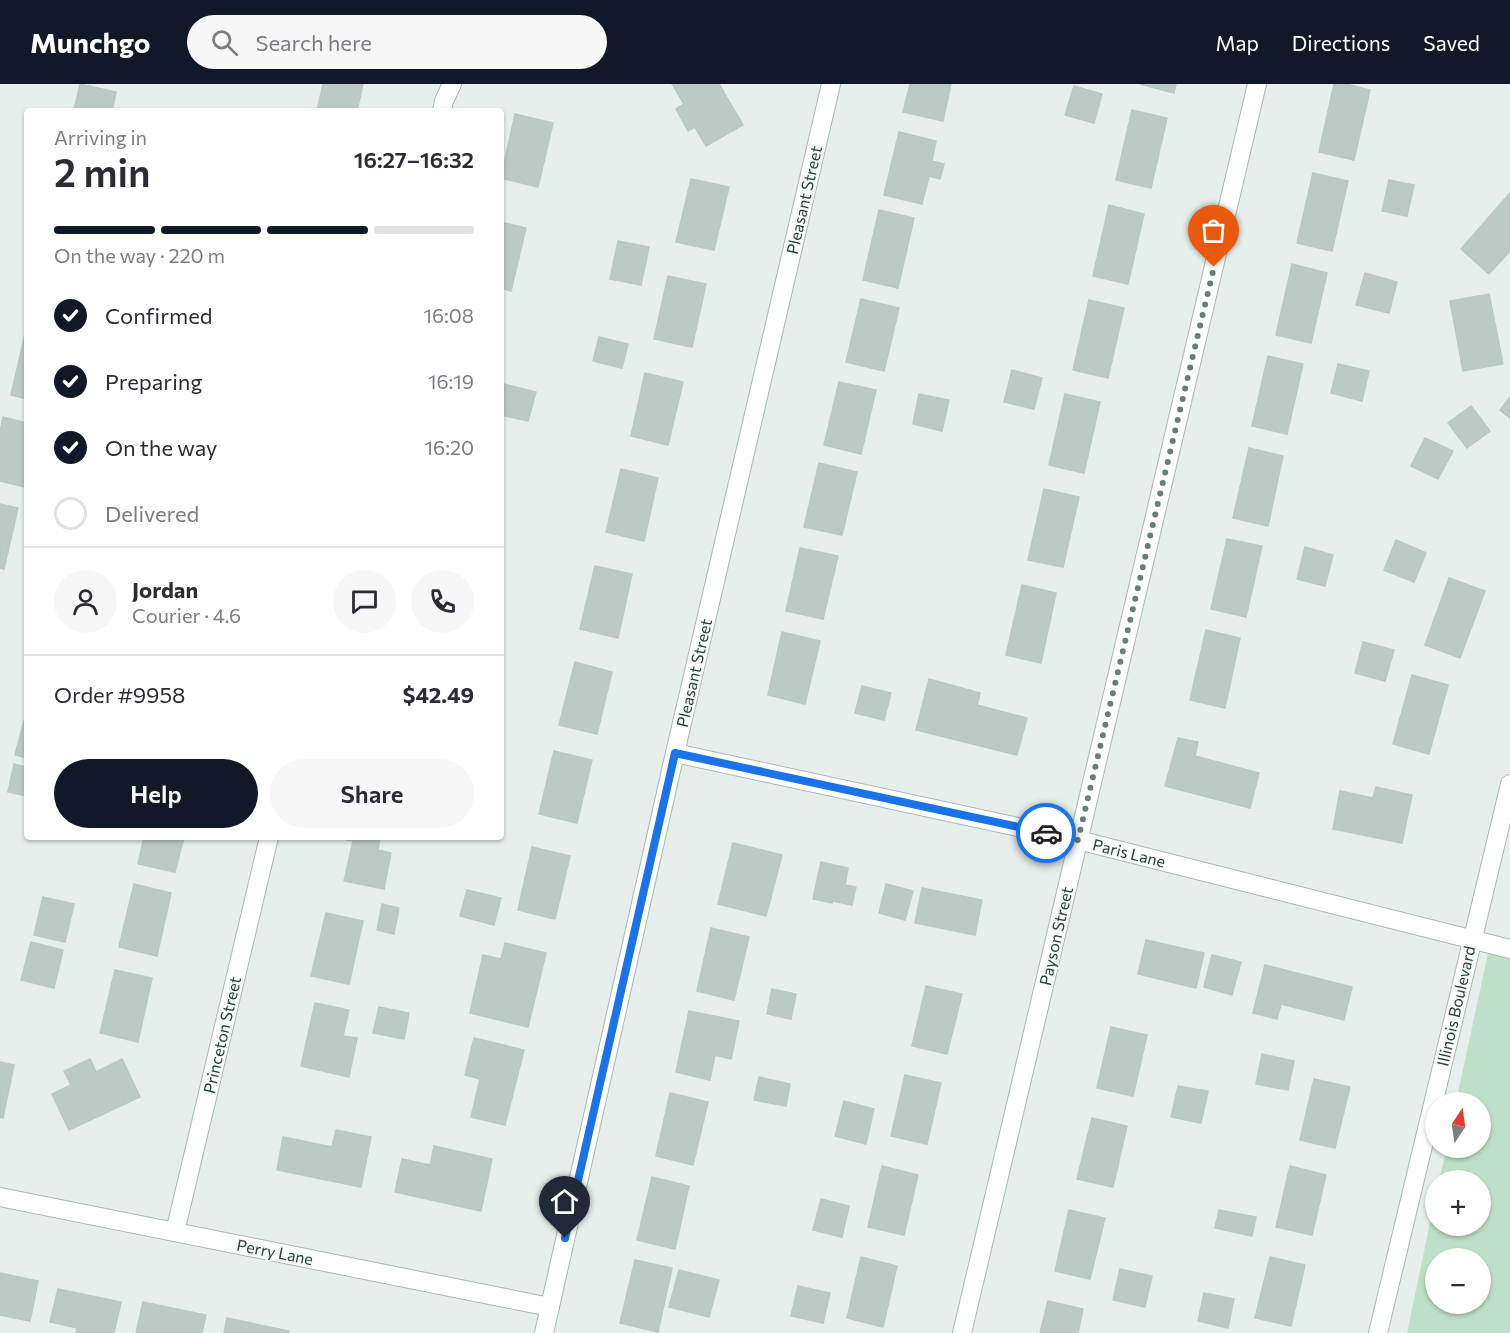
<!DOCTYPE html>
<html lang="en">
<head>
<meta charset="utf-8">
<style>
	:root { --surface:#fff; --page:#f7f7f7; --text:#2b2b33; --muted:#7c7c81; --line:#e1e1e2; --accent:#111827 }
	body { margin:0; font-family:Commissioner,sans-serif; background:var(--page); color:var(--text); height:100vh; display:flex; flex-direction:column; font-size:22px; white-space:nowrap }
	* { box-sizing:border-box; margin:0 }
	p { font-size:20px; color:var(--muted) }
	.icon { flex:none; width:33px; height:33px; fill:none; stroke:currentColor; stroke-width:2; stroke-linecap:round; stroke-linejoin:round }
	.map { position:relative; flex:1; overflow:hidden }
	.sheet { position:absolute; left:24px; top:24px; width:480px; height:732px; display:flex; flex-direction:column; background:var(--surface); border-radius:6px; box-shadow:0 2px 4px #0004 }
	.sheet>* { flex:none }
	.needle { width:39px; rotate:13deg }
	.fabs { position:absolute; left:1425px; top:1008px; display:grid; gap:12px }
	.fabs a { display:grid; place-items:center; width:66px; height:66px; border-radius:50%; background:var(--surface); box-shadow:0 2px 4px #0004; font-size:30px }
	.pin { position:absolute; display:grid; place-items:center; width:51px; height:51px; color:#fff; margin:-62px -26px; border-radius:50% 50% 50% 0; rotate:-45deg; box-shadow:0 0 6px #0007 }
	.pin .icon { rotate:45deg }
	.courier { position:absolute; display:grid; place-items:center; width:60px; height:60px; margin:-30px; border:4px solid #1a73e8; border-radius:50%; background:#fff; color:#222; box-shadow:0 2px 8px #0007 }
	.summary em { font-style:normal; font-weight:600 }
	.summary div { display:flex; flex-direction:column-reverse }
	.summary { display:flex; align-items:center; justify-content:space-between; height:102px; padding:0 30px }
	h1 { font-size:39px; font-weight:600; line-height:45px }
	.bar { display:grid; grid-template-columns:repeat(4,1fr); gap:9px 6px; align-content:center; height:72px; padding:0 30px }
	.bar i { height:8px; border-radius:4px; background:var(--line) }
	.bar .current { background:var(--accent) }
	.bar p { grid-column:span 4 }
	.line { display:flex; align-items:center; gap:15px; padding:0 30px; border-top:2px solid var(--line) }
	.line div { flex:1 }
	.round { display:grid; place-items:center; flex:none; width:63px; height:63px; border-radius:32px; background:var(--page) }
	ol { padding:0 30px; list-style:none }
	li { display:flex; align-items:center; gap:18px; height:66px }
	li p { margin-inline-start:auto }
	li .icon { padding:6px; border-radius:50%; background:var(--accent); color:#fff; stroke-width:4 }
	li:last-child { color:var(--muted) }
	li i { width:33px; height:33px; border:3px solid var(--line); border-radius:50% }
	.primary-button { display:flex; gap:12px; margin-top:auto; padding:12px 30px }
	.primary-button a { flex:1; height:69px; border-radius:36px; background:var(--accent); color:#fff; font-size:24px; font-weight:600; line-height:69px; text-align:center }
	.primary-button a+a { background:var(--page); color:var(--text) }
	header { display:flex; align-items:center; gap:36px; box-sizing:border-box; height:84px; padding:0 30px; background:var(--accent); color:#fff }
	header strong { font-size:28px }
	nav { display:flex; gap:33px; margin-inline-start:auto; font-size:21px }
	.search { width:420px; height:54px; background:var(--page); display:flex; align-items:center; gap:15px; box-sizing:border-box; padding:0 21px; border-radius:33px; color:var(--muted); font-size:22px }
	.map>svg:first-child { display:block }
	.green { fill:#bfe0c8; fill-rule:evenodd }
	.building { fill:#bbcac4; stroke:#b8c9c2; stroke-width:1.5 }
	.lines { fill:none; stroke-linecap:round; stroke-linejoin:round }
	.minor-casing { stroke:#a8b8b2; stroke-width:20 }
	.minor { stroke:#fff; stroke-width:18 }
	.done { stroke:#687f78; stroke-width:6; stroke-dasharray:0 10.8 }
	.route { stroke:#1a73e8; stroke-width:8 }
	.labels { text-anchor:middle; stroke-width:4.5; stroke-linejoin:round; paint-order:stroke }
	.street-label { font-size:16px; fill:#24423a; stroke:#f7fbf9 }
</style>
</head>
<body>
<header>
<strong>Munchgo</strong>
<div class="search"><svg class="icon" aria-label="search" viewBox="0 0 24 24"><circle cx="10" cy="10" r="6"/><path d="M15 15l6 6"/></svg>Search here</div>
<nav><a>Map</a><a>Directions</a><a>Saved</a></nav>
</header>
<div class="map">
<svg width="1510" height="1249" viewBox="0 0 1510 1249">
	<rect width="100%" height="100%" fill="#e6efeb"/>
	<!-- green -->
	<path class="green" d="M 1488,869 L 1510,874 L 1510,1249 L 1407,1249 L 1435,1115 L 1436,1142 L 1480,1142 L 1480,1096 L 1439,1096 L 1447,1064 L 1480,1064 L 1480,1018 L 1456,1018 ZM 1436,1174 L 1480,1174 L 1480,1220 L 1436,1220 Z"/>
	<!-- building -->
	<g class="building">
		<polygon points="80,0 116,8 112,27 74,27"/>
		<polygon points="323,0 363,0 357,27 317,27"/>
		<polygon points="672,0 719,0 743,41 706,62 695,43 688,47 676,25 684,20"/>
		<polygon points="910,0 951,0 943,37 903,28"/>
		<polygon points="1140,0 1176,0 1174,9"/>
		<polygon points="1334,0 1346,0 1370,6 1354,76 1319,68"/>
		<polygon points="1074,2 1102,10 1094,39 1065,31"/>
		<polygon points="1132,26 1167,34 1151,104 1116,96"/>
		<polygon points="515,30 553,39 538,103 501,94"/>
		<polygon points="899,48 936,57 932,77 944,80 940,95 929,92 922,120 884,111"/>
		<polygon points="1313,89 1348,97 1332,167 1297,159"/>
		<polygon points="691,95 729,103 714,166 676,158"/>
		<polygon points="1389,96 1414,101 1407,132 1382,127"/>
		<polygon points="1510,109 1510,167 1489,190 1461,165"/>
		<polygon points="1109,121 1144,130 1128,200 1093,192"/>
		<polygon points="879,126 914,134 898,204 863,196"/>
		<polygon points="501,138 526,144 511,207 501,204"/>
		<polygon points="618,157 649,163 641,201 610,195"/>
		<polygon points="1292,180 1327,189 1311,259 1276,251"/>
		<polygon points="1365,189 1397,198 1389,229 1356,221"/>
		<polygon points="668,192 706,200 692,263 654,255"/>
		<polygon points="1489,210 1503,280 1463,287 1450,217"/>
		<polygon points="861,215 899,224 884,287 846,278"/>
		<polygon points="1089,216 1124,224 1108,294 1073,286"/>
		<polygon points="25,250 27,251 27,315 11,311"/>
		<polygon points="599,253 628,260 622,284 593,277"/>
		<polygon points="1268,272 1303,280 1287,350 1252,342"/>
		<polygon points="1338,280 1369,287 1362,317 1331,309"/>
		<polygon points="1012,286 1042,294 1034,325 1004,318"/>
		<polygon points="645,289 683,298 668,361 631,352"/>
		<polygon points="839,298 876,306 861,370 824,361"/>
		<polygon points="504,300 536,308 528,337 501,331 501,311"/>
		<polygon points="919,310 949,316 942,347 913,340"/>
		<polygon points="1065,310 1100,318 1084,389 1049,381"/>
		<polygon points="1510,313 1510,334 1500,326"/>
		<polygon points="1471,322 1490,347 1467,364 1448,339"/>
		<polygon points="3,333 27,339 27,393 25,403 0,397 0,348"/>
		<polygon points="1425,354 1453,367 1438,395 1411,382"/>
		<polygon points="1249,364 1283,372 1268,442 1233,434"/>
		<polygon points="819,379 857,388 842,451 804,443"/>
		<polygon points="621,385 658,394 644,457 606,448"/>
		<polygon points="1044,405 1079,413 1063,483 1028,476"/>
		<polygon points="0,420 18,424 4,485 0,484"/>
		<polygon points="1227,455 1262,462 1246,533 1211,525"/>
		<polygon points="1396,456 1426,469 1414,498 1384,486"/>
		<polygon points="1305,463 1333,471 1325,502 1297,495"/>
		<polygon points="800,464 838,472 823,535 786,527"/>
		<polygon points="595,482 632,490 618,554 580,545"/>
		<polygon points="1449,494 1485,507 1460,574 1425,561"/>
		<polygon points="1022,501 1056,509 1041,579 1006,571"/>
		<polygon points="1206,546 1240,554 1225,624 1190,616"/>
		<polygon points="782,548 820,557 805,620 768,611"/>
		<polygon points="1363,558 1394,566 1385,597 1355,589"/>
		<polygon points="575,578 612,588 597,650 559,641"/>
		<polygon points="1412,591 1448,601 1429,670 1393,660"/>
		<polygon points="929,595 980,609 977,621 1027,634 1017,671 916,646"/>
		<polygon points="862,602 891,609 884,636 855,629"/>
		<polygon points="24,637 27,638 27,674 15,671"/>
		<polygon points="1178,654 1198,658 1195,672 1259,689 1250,724 1165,702"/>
		<polygon points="554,667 592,676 577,739 539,730"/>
		<polygon points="14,680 27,683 27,712 8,708"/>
		<polygon points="1376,703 1412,711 1402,759 1333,745 1340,707 1373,714"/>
		<polygon points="144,753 184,753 175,788 138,780"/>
		<polygon points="347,753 380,753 378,766 391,769 384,805 344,797 353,757 347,756"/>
		<polygon points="733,759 782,771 766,832 718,820"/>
		<polygon points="532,763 570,772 555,835 518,826"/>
		<polygon points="821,778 848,784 845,801 856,803 852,821 833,817 832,819 813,815"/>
		<polygon points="134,800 171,809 157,872 119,863"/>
		<polygon points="886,800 913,807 905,836 879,829"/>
		<polygon points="922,804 982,816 975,851 915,839"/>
		<polygon points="467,806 501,814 494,841 460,832"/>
		<polygon points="43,813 74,820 65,858 34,851"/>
		<polygon points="382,820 399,824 394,850 377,846"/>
		<polygon points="326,829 363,837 349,900 311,892"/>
		<polygon points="711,844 749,853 734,916 697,907"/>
		<polygon points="1146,856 1204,869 1196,904 1138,890"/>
		<polygon points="31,858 63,866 54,904 21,896"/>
		<polygon points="505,859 546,869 528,943 470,929 483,871 501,875"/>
		<polygon points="1212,871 1241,878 1232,911 1204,903"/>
		<polygon points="1265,881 1352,903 1344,936 1281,920 1277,935 1253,929"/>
		<polygon points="115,886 152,894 138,958 100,949"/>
		<polygon points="926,902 962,910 947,970 912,962"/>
		<polygon points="772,905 796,910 791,935 767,930"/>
		<polygon points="315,919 349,926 343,952 357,954 349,993 301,982"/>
		<polygon points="379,923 409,929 404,955 373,949"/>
		<polygon points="689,927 739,937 731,975 715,971 710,996 676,988"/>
		<polygon points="1111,943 1147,951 1133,1012 1097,1004"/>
		<polygon points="474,954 524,966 505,1041 471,1033 480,995 465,991"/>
		<polygon points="1262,970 1294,977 1288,1006 1256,1000"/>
		<polygon points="90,975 96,988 122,975 140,1013 69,1046 52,1010 71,1001 64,987"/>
		<polygon points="0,978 14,981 3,1034 0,1033"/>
		<polygon points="905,991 941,999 927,1060 891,1052"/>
		<polygon points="759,993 790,1000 786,1022 754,1016"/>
		<polygon points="1314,995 1350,1003 1335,1064 1300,1056"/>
		<polygon points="1178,1002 1208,1007 1201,1039 1171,1033"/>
		<polygon points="670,1009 708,1018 693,1081 656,1072"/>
		<polygon points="844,1017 874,1025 866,1060 835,1052"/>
		<polygon points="1092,1034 1127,1042 1113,1103 1077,1095"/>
		<polygon points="336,1046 371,1053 361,1103 277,1086 283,1053 332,1063"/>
		<polygon points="434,1062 492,1075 481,1127 395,1108 402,1075 430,1081"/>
		<polygon points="882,1082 918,1091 904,1151 868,1143"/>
		<polygon points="1290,1082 1326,1091 1312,1151 1276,1143"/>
		<polygon points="652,1093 689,1102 675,1165 637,1156"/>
		<polygon points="821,1115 849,1122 842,1153 813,1146"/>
		<polygon points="1069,1126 1105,1134 1090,1195 1055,1187"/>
		<polygon points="1219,1126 1256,1133 1252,1152 1215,1144"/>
		<polygon points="861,1173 897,1182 883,1243 847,1234"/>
		<polygon points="1270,1173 1305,1181 1291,1242 1255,1234"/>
		<polygon points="635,1176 672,1184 658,1248 620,1239"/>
		<polygon points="1120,1185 1152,1192 1145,1223 1113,1216"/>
		<polygon points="679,1186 719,1196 709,1233 669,1223"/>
		<polygon points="0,1189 38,1197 30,1237 0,1231"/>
		<polygon points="798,1202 830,1209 823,1239 791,1232"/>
		<polygon points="58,1205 121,1218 114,1249 76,1249 77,1244 50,1238"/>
		<polygon points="1204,1209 1234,1215 1228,1244 1198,1237"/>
		<polygon points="1048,1217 1083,1225 1078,1249 1040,1249"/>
		<polygon points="143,1218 206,1231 202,1249 136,1249"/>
		<polygon points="227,1234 289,1247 289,1249 224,1249"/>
	</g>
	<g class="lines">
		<!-- minor casing -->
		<g class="minor-casing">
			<g id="minor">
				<polyline points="442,27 444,17 452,0"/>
				<polyline points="675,669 1078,756 1510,865"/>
				<polyline points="0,1113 550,1223"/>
				<polyline points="175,1148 269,753"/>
				<polyline points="544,1249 675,669 831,0"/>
				<polyline points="962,1249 1257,0"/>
				<polyline points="1378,1249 1510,700"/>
			</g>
		</g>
		<!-- minor -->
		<use href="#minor" class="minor"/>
	</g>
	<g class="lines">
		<!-- done -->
		<polyline class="done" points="1046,749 1078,756 1214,183"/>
		<!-- route -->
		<polyline class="route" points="565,1154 675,669 1046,749"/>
	</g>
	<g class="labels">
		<!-- street labels -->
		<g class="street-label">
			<text transform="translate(804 116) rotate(-77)" y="6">Pleasant Street</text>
			<text transform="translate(694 589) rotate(-77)" y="6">Pleasant Street</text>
			<text transform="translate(1129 769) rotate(14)" y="6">Paris Lane</text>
			<text transform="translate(1056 852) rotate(-77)" y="6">Payson Street</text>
			<text transform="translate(1456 922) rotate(-77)" y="6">Illinois Boulevard</text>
			<text transform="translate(222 951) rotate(-77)" y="6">Princeton Street</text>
			<text transform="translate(275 1168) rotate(11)" y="6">Perry Lane</text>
		</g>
	</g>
</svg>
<div class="fabs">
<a><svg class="needle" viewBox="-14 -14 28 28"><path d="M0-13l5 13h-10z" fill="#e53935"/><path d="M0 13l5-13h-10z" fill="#7c7c81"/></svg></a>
<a>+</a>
<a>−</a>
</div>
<div class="pin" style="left:1214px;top:183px;background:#ea580c"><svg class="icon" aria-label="bag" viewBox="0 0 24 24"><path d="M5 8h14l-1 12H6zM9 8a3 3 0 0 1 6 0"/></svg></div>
<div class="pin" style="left:565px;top:1154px;background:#1f2937"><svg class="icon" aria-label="home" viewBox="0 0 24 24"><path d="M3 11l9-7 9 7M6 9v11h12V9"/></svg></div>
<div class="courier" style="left:1046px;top:749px"><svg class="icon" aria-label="car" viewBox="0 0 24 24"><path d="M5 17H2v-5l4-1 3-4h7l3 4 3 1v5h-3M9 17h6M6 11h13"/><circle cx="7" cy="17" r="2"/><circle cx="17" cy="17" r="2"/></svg></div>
<section class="sheet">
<div class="summary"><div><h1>2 min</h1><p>Arriving in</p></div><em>16:27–16:32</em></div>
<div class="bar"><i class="current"></i><i class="current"></i><i class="current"></i><i></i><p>On the way · 220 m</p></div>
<ol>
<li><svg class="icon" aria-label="check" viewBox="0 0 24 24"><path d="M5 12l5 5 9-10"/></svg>Confirmed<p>16:08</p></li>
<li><svg class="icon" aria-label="check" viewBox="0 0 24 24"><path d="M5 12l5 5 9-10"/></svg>Preparing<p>16:19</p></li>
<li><svg class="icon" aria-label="check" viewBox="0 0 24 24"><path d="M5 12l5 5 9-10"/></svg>On the way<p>16:20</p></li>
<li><i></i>Delivered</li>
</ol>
<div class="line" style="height:108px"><a class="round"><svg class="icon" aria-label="person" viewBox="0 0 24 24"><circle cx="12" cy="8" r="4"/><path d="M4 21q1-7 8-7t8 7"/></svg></a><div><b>Jordan</b><p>Courier · 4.6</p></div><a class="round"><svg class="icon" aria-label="chat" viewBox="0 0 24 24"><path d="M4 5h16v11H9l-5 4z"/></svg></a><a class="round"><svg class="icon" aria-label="phone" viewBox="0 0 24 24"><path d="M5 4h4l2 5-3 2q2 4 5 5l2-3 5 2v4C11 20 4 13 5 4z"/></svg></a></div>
<div class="line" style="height:78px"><div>Order #9958</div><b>$42.49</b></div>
<div class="primary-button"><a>Help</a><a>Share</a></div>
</section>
</div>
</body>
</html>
